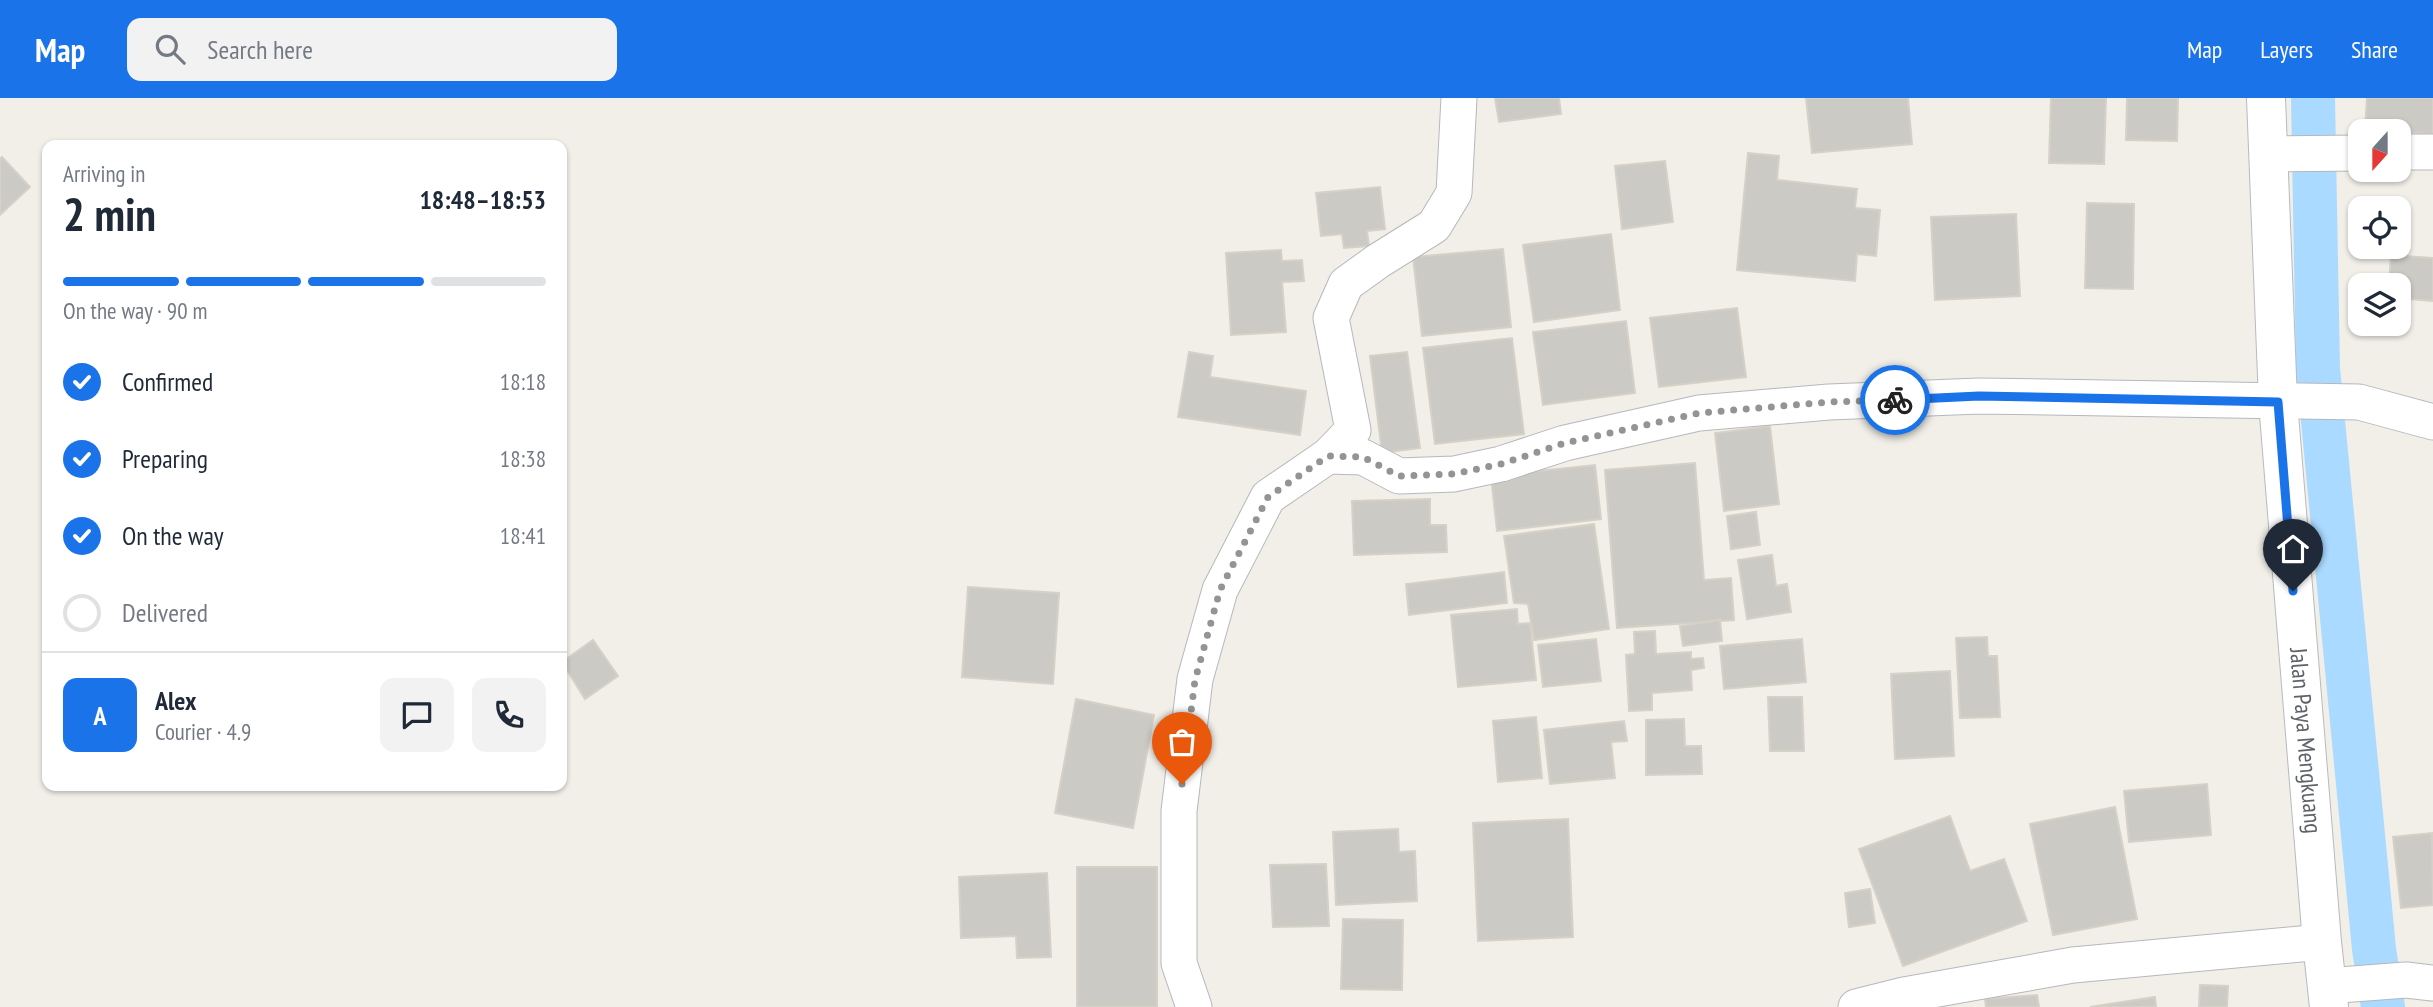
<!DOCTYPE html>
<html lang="en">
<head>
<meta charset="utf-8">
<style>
	:root { --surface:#fff; --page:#f2f2f3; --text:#1f2937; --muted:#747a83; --line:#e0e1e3; --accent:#1a73e8 }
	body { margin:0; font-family:"PT Sans Narrow",sans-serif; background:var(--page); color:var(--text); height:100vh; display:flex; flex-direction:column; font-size:26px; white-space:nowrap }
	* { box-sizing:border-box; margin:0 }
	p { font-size:23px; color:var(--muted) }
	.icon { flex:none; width:38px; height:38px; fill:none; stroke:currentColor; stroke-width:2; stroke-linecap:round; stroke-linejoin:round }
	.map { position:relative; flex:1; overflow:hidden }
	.sheet { position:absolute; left:42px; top:42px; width:525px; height:651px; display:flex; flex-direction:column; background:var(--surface); border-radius:14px; box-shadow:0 2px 5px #0004 }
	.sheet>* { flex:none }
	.needle { width:46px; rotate:201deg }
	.buttons { position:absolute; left:2348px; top:21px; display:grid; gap:14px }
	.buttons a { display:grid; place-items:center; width:63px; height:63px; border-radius:14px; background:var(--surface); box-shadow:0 2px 5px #0004; font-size:35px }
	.pin { position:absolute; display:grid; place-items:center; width:60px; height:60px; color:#fff; margin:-72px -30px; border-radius:50% 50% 50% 0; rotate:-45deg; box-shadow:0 0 7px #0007 }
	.pin .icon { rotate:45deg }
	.courier { position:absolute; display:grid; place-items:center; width:70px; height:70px; margin:-35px; border:5px solid #1a73e8; border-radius:50%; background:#fff; color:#222; box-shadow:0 2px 9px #0007 }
	.headline em { font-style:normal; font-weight:700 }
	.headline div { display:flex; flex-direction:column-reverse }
	.headline { display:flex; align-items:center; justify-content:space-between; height:119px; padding:0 21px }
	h1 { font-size:46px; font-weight:700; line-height:52px }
	.bar { display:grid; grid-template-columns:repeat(4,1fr); gap:10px 7px; align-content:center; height:84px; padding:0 21px }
	.bar i { height:9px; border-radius:5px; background:var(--line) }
	.bar .on { background:var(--accent) }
	.bar p { grid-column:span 4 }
	.line { display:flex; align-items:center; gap:18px; padding:0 21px; border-top:2px solid var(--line) }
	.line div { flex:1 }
	.round { display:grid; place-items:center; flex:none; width:74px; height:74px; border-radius:14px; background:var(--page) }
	ol { padding:0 21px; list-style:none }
	li { display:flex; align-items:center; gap:21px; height:77px }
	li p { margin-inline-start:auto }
	li .icon { padding:7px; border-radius:50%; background:var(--accent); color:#fff; stroke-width:4 }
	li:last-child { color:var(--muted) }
	li i { width:38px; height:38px; border:4px solid var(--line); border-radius:50% }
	header { display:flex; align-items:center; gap:42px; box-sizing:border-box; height:98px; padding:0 35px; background:var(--accent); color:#fff }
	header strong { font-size:33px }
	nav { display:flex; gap:38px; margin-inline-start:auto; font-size:24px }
	.search { width:490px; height:63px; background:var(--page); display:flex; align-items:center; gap:18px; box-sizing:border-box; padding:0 24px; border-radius:14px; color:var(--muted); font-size:26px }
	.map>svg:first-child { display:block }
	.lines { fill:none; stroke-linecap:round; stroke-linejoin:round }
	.canal { stroke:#aadaff; stroke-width:44 }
	.building { fill:#cccac5; stroke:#d6d1c6; stroke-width:2 }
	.street-casing { stroke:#b5b8bc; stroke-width:37 }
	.secondary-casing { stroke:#b6babf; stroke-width:40 }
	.street { stroke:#fff; stroke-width:35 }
	.secondary { stroke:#fff; stroke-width:38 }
	.done { stroke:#929495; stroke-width:7; stroke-dasharray:0 12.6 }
	.route { stroke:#1a73e8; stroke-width:9 }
	.labels { text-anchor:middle; stroke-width:5; stroke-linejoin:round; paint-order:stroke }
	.street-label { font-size:24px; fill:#5f6368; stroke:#fff }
</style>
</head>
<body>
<header>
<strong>Map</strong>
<div class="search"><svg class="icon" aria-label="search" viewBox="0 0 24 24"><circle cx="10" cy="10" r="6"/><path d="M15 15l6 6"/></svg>Search here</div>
<nav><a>Map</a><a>Layers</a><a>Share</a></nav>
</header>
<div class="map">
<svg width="2433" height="909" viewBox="0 0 2433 909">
	<rect width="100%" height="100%" fill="#f1efe8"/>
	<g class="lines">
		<!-- canal -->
		<polyline class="canal" points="2313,0 2318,271 2374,851 2383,909"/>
	</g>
	<!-- building -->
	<g class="building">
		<polygon points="1495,0 1559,0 1561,16 1499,24"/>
		<polygon points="1806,0 1908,0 1912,46 1812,55"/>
		<polygon points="2051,0 2106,0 2104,66 2049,65"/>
		<polygon points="2127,0 2178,0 2177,43 2126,42"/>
		<polygon points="2367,0 2433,0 2433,36 2365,31"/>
		<polygon points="1748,55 1779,58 1777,82 1857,91 1855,110 1880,112 1876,158 1857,156 1855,183 1737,172"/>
		<polygon points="2,59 30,89 0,117 0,61"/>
		<polygon points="1665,63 1673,124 1622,131 1615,68"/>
		<polygon points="1380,89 1385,131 1367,133 1369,148 1344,150 1342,136 1321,138 1316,95"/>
		<polygon points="2087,105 2134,106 2133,191 2085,190"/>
		<polygon points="2016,116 2020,198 1935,202 1931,119"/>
		<polygon points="1611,136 1620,212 1534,224 1523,147"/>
		<polygon points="1503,151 1511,229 1422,238 1413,159"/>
		<polygon points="1281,152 1282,163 1302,162 1304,183 1282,184 1286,234 1231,237 1226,155"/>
		<polygon points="2391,157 2433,160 2433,203 2399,200 2399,187 2389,187"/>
		<polygon points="1737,210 1746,279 1659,289 1650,220"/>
		<polygon points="1626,223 1635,295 1543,307 1533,234"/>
		<polygon points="1512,240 1524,336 1435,346 1423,250"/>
		<polygon points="1189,254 1213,258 1210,279 1306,293 1300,337 1178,319"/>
		<polygon points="1407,254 1420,350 1382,355 1370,258"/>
		<polygon points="1770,328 1779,406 1724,413 1715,335"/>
		<polygon points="1695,365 1704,482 1731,480 1734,522 1617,530 1605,372"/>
		<polygon points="1595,367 1601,421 1497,433 1491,378"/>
		<polygon points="1430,401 1430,427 1446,427 1447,454 1354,457 1352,403"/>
		<polygon points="1756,414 1760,447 1731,451 1727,418"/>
		<polygon points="1594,426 1609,531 1534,542 1528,506 1514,505 1504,438"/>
		<polygon points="1772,457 1776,488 1787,486 1791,514 1747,521 1738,462"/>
		<polygon points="1504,474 1507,505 1409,517 1406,486"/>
		<polygon points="968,489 1059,495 1053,586 962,579"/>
		<polygon points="1517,511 1518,526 1530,525 1536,582 1458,589 1451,517"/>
		<polygon points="1720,522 1722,543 1683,548 1680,528"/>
		<polygon points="1655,533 1656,556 1691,554 1691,561 1703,560 1704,570 1691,572 1692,592 1652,595 1652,612 1629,613 1626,557 1635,556 1634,534"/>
		<polygon points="1987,539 1988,558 1997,558 2000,619 1960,620 1956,540"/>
		<polygon points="1596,541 1601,583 1543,589 1538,547"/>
		<polygon points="1802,541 1806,584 1724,591 1720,548"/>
		<polygon points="593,542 618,578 585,601 562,564"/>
		<polygon points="1950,573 1954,658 1895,661 1891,576"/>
		<polygon points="1768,599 1802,599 1804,653 1770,653"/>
		<polygon points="1076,601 1154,617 1133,730 1055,715"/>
		<polygon points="1536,619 1542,680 1498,684 1493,623"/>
		<polygon points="1684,621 1685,648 1701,648 1702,676 1646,677 1646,622"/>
		<polygon points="1624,623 1627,643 1611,644 1615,680 1550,686 1544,632"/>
		<polygon points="2207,686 2211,737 2129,744 2124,693"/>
		<polygon points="2115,709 2137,821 2053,837 2030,726"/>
		<polygon points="1950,718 1970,773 2004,761 2027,823 1903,868 1859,751"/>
		<polygon points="1568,721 1573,839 1478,843 1473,725"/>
		<polygon points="1398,731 1399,754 1415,753 1417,803 1336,807 1333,734"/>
		<polygon points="2432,735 2433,807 2401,810 2393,739"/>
		<polygon points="1326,766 1329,828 1273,829 1270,767"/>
		<rect x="1077" y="769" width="80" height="140"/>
		<polygon points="1047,775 1051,859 1017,860 1016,838 961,840 959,779"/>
		<polygon points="1870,791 1875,825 1849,829 1845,795"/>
		<polygon points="1343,821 1403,822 1402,892 1341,891"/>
		<polygon points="2200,887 2228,888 2227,909 2199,909"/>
		<polygon points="2037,897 2039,909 1986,909 1985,901"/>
		<polygon points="2155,899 2156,909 2090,909"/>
	</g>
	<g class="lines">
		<!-- street casing -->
		<g class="street-casing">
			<g id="street">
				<polyline points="2399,54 2433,54"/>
				<polyline points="2268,56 2361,55"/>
				<polyline points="1328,358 1353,332 1331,220 1346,186 1378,163 1434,128 1454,95 1459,0"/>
				<polyline points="2326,888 2406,882 2433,885"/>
				<polyline points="1194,909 1179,865 1179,713 1195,581 1220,492 1268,399 1328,358 1363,359 1399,378 1454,376 1501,366 1565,345 1699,315 1829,304 1979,298 2359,304 2433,324"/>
				<polyline points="1856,909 1904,897 2073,867 2322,844"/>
			</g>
		</g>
		<!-- secondary casing -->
		<g class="secondary-casing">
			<g id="secondary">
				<path id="s1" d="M 2266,0 L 2278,304 L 2322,844 L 2329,909"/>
			</g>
		</g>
		<!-- street -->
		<use href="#street" class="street"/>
		<!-- secondary -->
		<use href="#secondary" class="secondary"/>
	</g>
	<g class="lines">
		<!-- done -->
		<polyline class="done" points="1182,686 1195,582 1220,492 1268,399 1328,358 1363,359 1399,378 1454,376 1501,366 1565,345 1699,315 1829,304 1895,302"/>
		<!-- route -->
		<polyline class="route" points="1895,302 1979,298 2278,304 2293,493"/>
	</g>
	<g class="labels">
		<!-- street labels -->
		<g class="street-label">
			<text dy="8" stroke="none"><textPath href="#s1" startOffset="644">Jalan Paya Mengkuang</textPath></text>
		</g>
	</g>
</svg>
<div class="buttons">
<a><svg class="needle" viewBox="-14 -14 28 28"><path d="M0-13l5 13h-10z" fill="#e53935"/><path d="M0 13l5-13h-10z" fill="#747a83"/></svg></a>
<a><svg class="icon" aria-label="locate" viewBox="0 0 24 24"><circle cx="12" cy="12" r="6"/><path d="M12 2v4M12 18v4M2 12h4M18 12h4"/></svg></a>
<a><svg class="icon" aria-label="layers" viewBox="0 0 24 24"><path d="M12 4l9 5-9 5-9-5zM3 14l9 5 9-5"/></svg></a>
</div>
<div class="pin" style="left:1182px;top:686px;background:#ea580c"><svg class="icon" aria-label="bag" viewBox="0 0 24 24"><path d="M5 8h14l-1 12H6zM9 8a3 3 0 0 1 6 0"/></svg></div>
<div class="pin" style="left:2293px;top:493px;background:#1f2937"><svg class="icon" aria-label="home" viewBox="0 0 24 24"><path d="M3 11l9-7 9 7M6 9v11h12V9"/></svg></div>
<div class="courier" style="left:1895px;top:302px"><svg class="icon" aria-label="bike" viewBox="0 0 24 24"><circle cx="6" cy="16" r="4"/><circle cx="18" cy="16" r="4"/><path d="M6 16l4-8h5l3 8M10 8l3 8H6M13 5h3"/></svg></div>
<section class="sheet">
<div class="headline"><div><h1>2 min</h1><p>Arriving in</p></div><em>18:48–18:53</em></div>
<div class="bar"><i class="on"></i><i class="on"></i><i class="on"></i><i></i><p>On the way · 90 m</p></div>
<ol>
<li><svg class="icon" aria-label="check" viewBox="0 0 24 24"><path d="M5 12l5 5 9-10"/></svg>Confirmed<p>18:18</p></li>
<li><svg class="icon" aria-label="check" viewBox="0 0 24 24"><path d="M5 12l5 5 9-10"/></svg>Preparing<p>18:38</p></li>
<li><svg class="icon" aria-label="check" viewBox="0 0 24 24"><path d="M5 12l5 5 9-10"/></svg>On the way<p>18:41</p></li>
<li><i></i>Delivered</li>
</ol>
<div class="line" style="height:126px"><b class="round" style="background:var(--accent);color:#fff">A</b><div><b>Alex</b><p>Courier · 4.9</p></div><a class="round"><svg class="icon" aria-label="chat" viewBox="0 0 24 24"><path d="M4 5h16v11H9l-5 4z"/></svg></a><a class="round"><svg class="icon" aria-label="phone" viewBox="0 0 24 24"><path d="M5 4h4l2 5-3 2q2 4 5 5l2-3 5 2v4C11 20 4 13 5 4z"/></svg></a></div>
</section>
</div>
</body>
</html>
